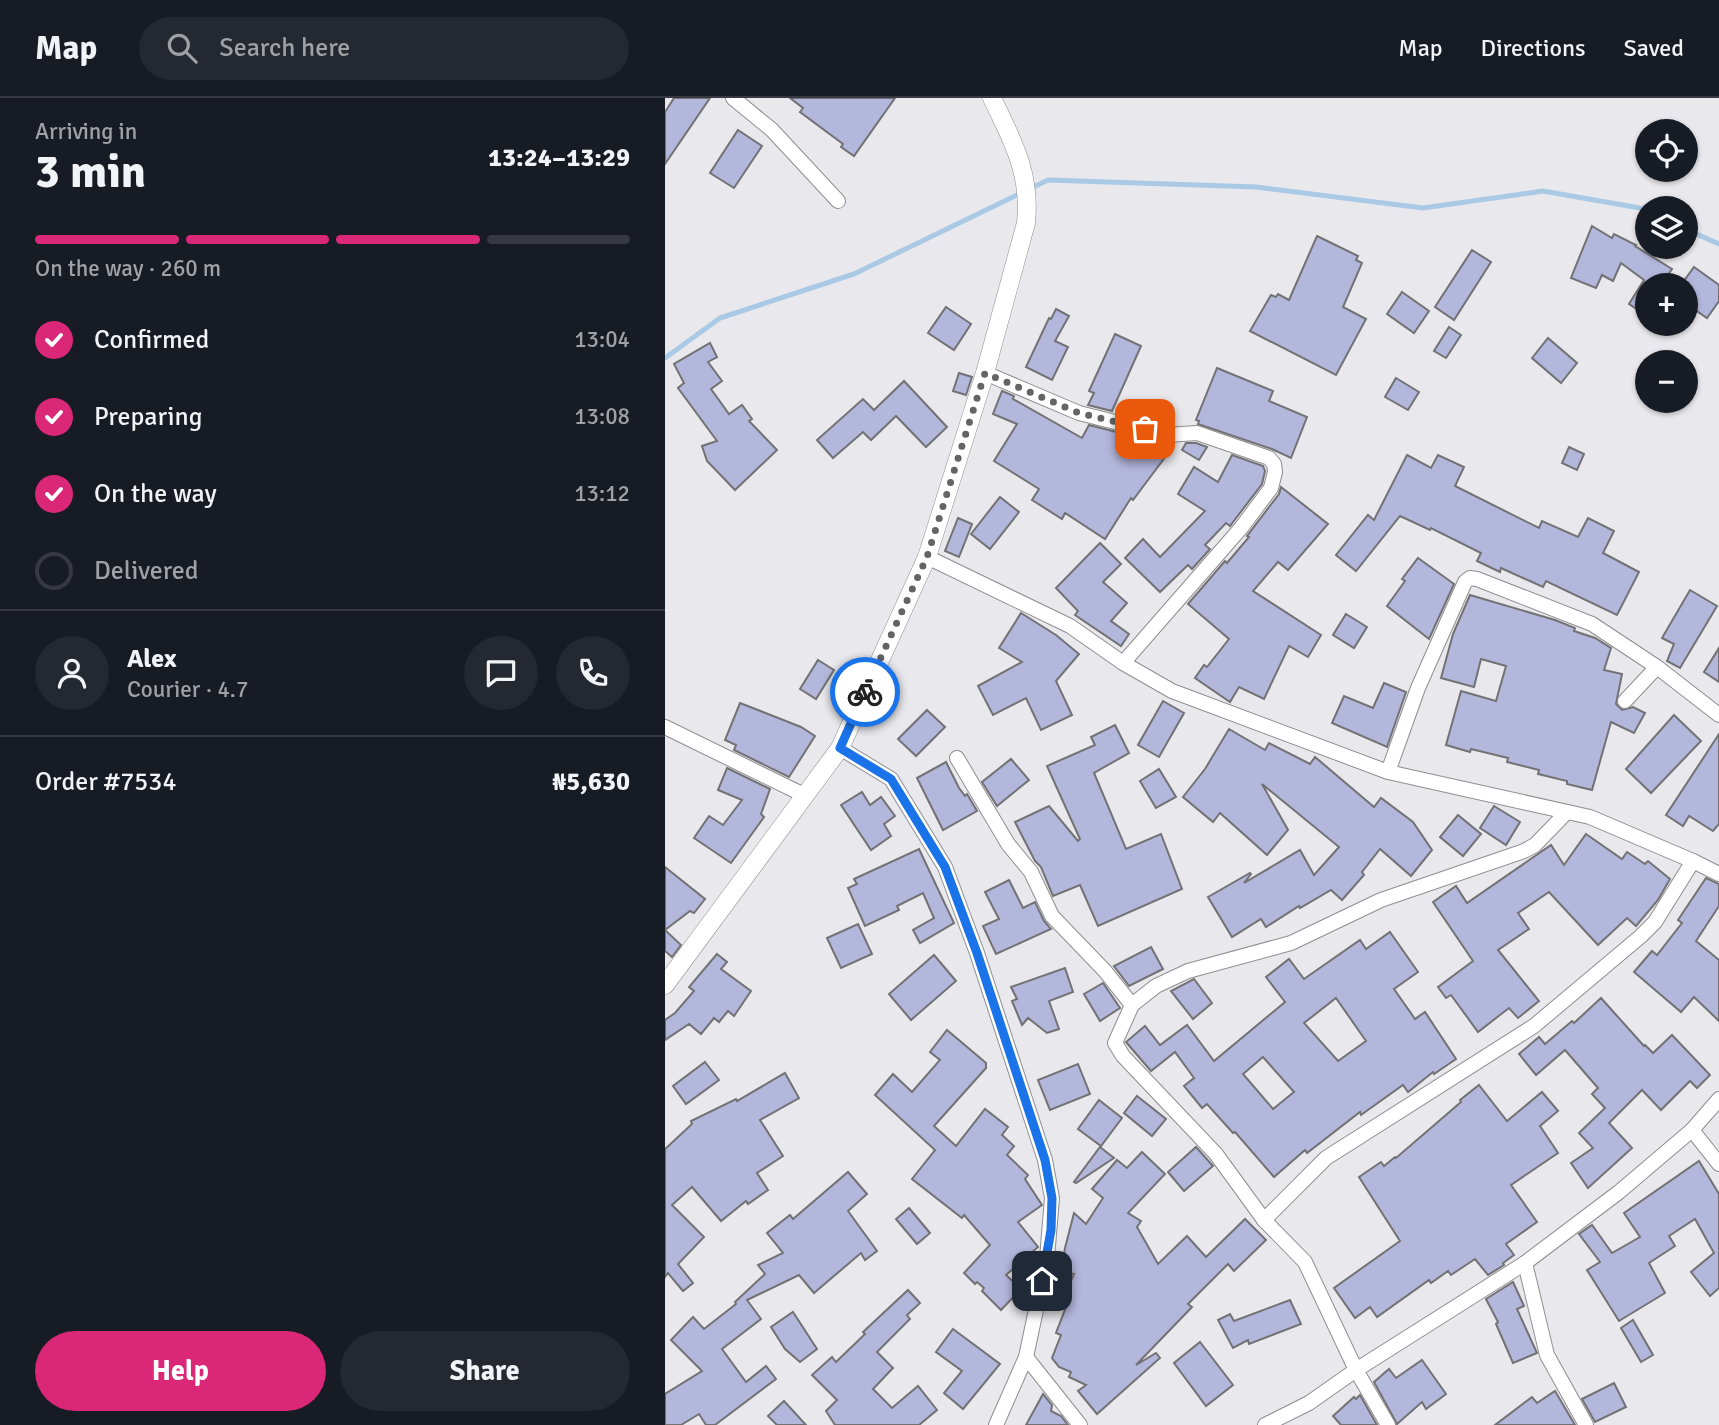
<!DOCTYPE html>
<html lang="en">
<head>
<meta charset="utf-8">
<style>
	:root { --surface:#171b24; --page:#242831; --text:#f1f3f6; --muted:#9ea1a6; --line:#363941; --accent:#db2777 }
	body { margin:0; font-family:Signika,sans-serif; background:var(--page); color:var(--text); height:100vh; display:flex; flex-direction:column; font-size:26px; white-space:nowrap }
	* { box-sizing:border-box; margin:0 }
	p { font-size:23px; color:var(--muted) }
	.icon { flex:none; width:38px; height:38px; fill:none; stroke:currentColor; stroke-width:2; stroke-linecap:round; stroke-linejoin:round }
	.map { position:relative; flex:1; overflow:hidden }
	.panel { display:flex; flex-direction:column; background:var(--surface); width:665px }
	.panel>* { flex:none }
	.fabs { position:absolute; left:970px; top:21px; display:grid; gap:14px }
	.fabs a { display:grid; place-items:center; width:63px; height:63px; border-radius:50%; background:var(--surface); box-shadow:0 2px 5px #0004; font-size:35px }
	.pin { position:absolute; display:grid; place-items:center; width:60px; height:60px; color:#fff; margin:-30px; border-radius:14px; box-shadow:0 4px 10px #0006 }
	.courier { position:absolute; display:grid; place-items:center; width:70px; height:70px; margin:-35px; border:5px solid #1a73e8; border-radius:50%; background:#fff; color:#222; box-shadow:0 2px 9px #0007 }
	.headline em { font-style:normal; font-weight:800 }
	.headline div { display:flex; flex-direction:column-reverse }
	.headline { display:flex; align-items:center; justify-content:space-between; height:119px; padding:0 35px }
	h1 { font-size:46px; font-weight:800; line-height:52px }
	.bar { display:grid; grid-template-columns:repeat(4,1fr); gap:10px 7px; align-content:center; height:84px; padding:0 35px }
	.bar i { height:9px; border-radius:5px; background:var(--line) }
	.bar .on { background:var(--accent) }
	.bar p { grid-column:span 4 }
	.line { display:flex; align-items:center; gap:18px; padding:0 35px; border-top:2px solid var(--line) }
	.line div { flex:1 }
	.round { display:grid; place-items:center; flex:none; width:74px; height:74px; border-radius:37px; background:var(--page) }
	ol { padding:0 35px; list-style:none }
	li { display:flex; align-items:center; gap:21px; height:77px }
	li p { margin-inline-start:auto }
	li .icon { padding:7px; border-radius:50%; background:var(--accent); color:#fff; stroke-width:4 }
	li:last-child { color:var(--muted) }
	li i { width:38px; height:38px; border:4px solid var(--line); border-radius:50% }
	.cta { display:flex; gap:14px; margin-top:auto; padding:14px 35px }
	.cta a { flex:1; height:80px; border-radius:42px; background:var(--accent); color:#fff; font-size:28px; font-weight:800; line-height:80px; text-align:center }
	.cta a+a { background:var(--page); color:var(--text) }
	header { display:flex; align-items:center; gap:42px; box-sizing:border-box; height:98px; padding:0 35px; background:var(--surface); border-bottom:2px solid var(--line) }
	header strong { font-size:33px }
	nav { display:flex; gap:38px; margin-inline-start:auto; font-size:24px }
	.search { width:490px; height:63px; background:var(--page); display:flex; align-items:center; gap:18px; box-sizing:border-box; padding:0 24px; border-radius:38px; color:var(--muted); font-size:26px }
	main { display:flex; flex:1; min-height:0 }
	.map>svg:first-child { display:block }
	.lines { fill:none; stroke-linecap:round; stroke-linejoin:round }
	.stream { stroke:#aac9e5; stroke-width:5 }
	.building { fill:#b4b7dc; stroke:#727275; stroke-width:2; fill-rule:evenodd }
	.minor-casing { stroke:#8e8e91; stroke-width:16 }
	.tertiary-casing { stroke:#8e8e91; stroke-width:19 }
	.minor { stroke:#fff; stroke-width:14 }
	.tertiary { stroke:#fff; stroke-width:18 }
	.done { stroke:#646466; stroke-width:7; stroke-dasharray:0 12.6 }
	.route { stroke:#1a73e8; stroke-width:9 }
</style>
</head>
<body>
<header>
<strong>Map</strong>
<div class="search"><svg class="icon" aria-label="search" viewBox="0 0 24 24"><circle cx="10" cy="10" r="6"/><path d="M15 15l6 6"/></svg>Search here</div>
<nav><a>Map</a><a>Directions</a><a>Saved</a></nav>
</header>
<main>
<section class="panel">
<div class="headline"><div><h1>3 min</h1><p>Arriving in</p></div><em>13:24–13:29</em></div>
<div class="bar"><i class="on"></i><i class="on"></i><i class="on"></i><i></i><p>On the way · 260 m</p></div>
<ol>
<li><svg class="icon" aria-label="check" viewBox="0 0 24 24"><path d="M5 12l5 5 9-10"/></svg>Confirmed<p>13:04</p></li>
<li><svg class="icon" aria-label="check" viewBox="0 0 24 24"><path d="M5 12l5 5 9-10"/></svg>Preparing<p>13:08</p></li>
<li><svg class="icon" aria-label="check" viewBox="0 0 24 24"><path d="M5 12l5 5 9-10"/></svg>On the way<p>13:12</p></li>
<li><i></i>Delivered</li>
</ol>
<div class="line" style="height:126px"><a class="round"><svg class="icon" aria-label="person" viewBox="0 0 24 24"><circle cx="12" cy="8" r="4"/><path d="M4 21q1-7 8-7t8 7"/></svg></a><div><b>Alex</b><p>Courier · 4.7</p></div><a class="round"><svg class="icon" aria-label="chat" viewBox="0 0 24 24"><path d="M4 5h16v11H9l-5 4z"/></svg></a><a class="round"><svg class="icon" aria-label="phone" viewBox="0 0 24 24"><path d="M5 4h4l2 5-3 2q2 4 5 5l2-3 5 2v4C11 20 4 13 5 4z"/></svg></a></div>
<div class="line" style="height:91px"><div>Order #7534</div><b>₦5,630</b></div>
<div class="cta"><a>Help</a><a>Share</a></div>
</section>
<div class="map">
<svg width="1054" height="1327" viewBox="0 0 1054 1327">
	<rect width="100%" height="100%" fill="#e9e9ed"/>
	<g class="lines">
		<!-- stream -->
		<g class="stream">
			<polyline points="1020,131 1054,146"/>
			<polyline points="0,260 55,220 189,176 383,82 591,89 758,110 878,93 975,110 982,113"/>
		</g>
	</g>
	<!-- building -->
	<g class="building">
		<polygon points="9,0 45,0 0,66 0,14"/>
		<polygon points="125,0 230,0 189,58 176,49 178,46 135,14 138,10"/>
		<polygon points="73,32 97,48 69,90 45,75"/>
		<polygon points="927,128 947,140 949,136 971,147 970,148 1007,171 996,187 982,187 982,218 964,206 979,182 956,165 948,183 937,177 931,190 906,180"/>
		<polygon points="652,138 693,158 691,162 697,165 678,209 701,221 671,277 585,233 606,197 611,199 613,196 624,202"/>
		<polygon points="807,152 826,164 789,222 770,209"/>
		<polygon points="1029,169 1054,187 1054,203 1042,220 1020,205 1020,187 1016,187"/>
		<polygon points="737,194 764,213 749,235 722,216"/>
		<polygon points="281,209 306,226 289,252 263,235"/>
		<polygon points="391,211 404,218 390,243 403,249 387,282 361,269 384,220 386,221"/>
		<polygon points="784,229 796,237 781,260 769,253"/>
		<polygon points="450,236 476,248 447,313 423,307 429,295 424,293"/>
		<polygon points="883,240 912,265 896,285 867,260"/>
		<polygon points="45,245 52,259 43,264 57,283 46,291 64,316 77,307 87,321 84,323 112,352 70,392 42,363 37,348 52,343 13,290 19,285 9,266"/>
		<polygon points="552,270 608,293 604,303 642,319 626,360 607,351 533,326 534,323 531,322"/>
		<polygon points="294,275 307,279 301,297 288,293"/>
		<polygon points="731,280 754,294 743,312 720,299"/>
		<polygon points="239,283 282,329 261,349 231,318 206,342 198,334 168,360 152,342 198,301 209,312"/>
		<polygon points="337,293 349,298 348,301 417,340 424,327 463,337 504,354 468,402 466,400 440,441 400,415 397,421 367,402 374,391 329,363 352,326 328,316"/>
		<polygon points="521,345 531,345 542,349 534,362 517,352"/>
		<polygon points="904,349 919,356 912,372 897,365"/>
		<polygon points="567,357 598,368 600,373 597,386 565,428 561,425 540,447 545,451 527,471 523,467 495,494 460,460 478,441 495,459 540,413 513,396 529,369 553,384"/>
		<polygon points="742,357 766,370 773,357 799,369 790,388 874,430 877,423 913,439 923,420 949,433 938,455 974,474 952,517 881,483 878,489 836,470 835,474 812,463 816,455 766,430 765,432 735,418 691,473 671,457 703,417 709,422"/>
		<polygon points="616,389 663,426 623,472 613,464 588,493 656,537 643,559 624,548 599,601 574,589 565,604 530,580 539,567 542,569 564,541 523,506 560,463 562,465 584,439 582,438 614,396"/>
		<polygon points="335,399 354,414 325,451 306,436"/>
		<polygon points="293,420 307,426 294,459 280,453"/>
		<polygon points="435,445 456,466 438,484 462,505 446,523 464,536 456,548 410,517 413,513 391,490"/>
		<polygon points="753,460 789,486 764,541 722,508 740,483 737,481"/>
		<polygon points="1025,492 1052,508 1015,570 1002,563 1009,546 997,540"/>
		<polygon points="805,497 890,522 910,530 909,533 930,540 946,550 939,572 957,576 951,606 957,612 968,609 980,615 969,635 946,624 927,692 902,686 902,683 873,676 874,672 842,664 843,660 806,651 805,654 781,647 796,593 831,603 841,568 816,561 809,589 776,580 788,536"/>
		<polygon points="356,515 391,537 414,556 391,583 407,617 376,632 361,600 328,617 313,588 357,564 334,550"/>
		<polygon points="681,516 702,529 689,550 668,537"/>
		<polygon points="1054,550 1054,584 1039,574"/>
		<polygon points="153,562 169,572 151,601 135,591"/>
		<polygon points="719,585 741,594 722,649 667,625 679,598 708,610"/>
		<polygon points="498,603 519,615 494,659 473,647"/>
		<polygon points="75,605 136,629 150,638 124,679 69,652 71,647 60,642"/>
		<polygon points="262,612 280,629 251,658 233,641"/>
		<polygon points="1009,617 1036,643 986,695 961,671"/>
		<polygon points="450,627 464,655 429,675 461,751 496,736 517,791 433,828 415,787 388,798 376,769 370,763 350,724 384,708 413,743 415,741 382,668 430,647 426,639"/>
		<polygon points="564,631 600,652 604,645 645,666 650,659 709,709 716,700 748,724 767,752 746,778 715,751 697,774 699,777 677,802 666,792 635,810 634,808 601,829 596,821 567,839 543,799 585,775 586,776 579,785 635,752 649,777 674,749 597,686 623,732 602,757 555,715 548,724 518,699 540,671"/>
		<polygon points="1054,636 1054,726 1048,733 1024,718 1018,728 1001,717"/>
		<polygon points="346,661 364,682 332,708 317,684"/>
		<polygon points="281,664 294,690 300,698 302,696 312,713 278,732 252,680"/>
		<polygon points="62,670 105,691 96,716 99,719 66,765 29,740 44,718 58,727 77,702 53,692"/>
		<polygon points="494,671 511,699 491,710 475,683"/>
		<polygon points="197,694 205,707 216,699 230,718 219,726 226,738 206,752 176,707"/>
		<polygon points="829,708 855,724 841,747 815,730"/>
		<polygon points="793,717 816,736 798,758 775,739"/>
		<polygon points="921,736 957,761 962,754 980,766 983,763 1005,781 993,802 971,828 962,820 933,847 884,794 853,815 864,831 833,852 874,903 853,920 844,910 813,934 786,897 781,900 773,889 808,863 768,804 791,788 802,805 886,747 899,767"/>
		<polygon points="254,751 289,825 255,845 248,832 269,820 258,795 232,808 234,812 200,828 183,790 192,786 189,781"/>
		<polygon points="0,769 40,801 29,815 25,813 0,832 16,847 7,859 0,853"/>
		<polygon points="1041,780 1054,786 1054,808 1031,843 1054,862 1054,923 1029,899 1016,914 969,874 987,853 992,857 1017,825 1013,822"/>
		<polygon points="344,782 358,810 370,804 379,823 386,831 331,856 318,828 334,821 320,794"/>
		<polygon points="193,826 207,856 176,870 162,840"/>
		<path d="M 725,834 L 753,874 L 729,891 L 750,921 L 760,914 L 791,961 L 769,976 L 768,974 L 743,994 L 738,987 L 696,1017 L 695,1014 L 642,1055 L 640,1052 L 609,1079 L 570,1034 L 568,1035 L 542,1006 L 537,1010 L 519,988 L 529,980 L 510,954 L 486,973 L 461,944 L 480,928 L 495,947 L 522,927 L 549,963 L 620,904 L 601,879 L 624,861 L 639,881 L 695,842 L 701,851 ZM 671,900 L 701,943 L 673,963 L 639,925 ZM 598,959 L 629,994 L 608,1011 L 578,976 Z"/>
		<polygon points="486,849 498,871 464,888 449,868"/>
		<polygon points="52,856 62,864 56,871 86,893 69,918 63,913 54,924 49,920 36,936 24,926 0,942 0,922 10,915 29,893 24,889"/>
		<polygon points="269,857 291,883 246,922 224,896"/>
		<polygon points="400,870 408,894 384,903 394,931 382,935 363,920 357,927 347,903 352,901 346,889"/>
		<polygon points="529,881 547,905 528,921 506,893"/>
		<polygon points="438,885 455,910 435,923 419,896"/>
		<polygon points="936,900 979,948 980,947 988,955 1007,937 1045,977 1032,990 1025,983 996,1012 977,992 944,1025 967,1050 923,1090 906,1065 928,1050 914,1035 940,1010 927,996 933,990 900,952 871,977 854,956 874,939 880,946 907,923 909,925"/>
		<polygon points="282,932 321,965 321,970 269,1028 291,1048 320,1011 343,1029 337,1037 349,1048 342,1057 363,1077 360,1081 377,1107 353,1124 373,1149 341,1177 356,1191 336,1212 317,1193 319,1190 312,1184 310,1186 299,1175 325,1147 299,1117 297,1120 247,1081 270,1052 210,997 228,976 247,994 275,962 265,954"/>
		<polygon points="40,964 54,982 21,1006 8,988"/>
		<polygon points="413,966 425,996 385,1012 373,982"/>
		<polygon points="120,975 134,1000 95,1022 118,1058 92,1075 103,1092 83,1106 81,1103 56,1123 27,1089 7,1107 39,1139 13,1166 28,1185 18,1193 3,1175 0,1179 0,1051 27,1026 26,1023 71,1001 72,1003"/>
		<polygon points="814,987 842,1023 877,994 893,1013 875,1028 893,1055 846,1087 872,1124 841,1146 849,1157 838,1165 839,1167 823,1177 810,1161 786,1177 783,1173 766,1185 764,1182 712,1219 705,1209 690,1220 669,1190 735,1143 694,1079 716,1064 719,1068 730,1059 731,1060 796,1004 795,1002"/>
		<polygon points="472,998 501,1021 487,1038 459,1015"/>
		<polygon points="434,1002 457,1020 436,1048 413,1031"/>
		<polygon points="435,1049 449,1060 411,1085 409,1084"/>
		<polygon points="531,1049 548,1068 519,1093 503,1074"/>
		<polygon points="477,1054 500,1076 463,1115 476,1123 472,1129 493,1166 522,1138 541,1159 580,1121 601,1142 569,1173 563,1166 523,1206 527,1209 471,1267 491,1255 495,1260 432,1316 413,1293 421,1287 404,1279 406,1274 394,1269 387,1260 396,1237 391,1235 401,1209 396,1206 409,1176 396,1173 400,1150 409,1115 421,1126 438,1100 427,1091 452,1062 462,1070"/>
		<polygon points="1034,1063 1054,1096 1054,1190 1045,1198 1026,1174 1049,1155 1030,1121 1004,1138 1010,1148 984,1165 1000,1195 954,1223 922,1172 935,1164 914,1136 927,1127 947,1155 975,1139 959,1115"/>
		<polygon points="183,1074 202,1096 183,1113 212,1153 200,1162 196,1155 149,1195 134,1177 82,1202 96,1221 57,1251 81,1284 101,1268 111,1281 50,1327 41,1327 34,1316 16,1327 0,1327 0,1296 37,1273 6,1242 28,1219 39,1231 71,1206 70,1204 100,1176 93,1167 118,1155 102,1135 125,1117 128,1121"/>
		<polygon points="244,1110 265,1135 252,1146 231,1121"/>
		<polygon points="848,1184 859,1208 852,1211 872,1255 848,1265 831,1226 833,1224 821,1201"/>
		<polygon points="243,1192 255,1205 242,1217 245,1221 212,1254 228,1270 208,1291 227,1310 253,1288 272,1312 254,1327 170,1327 161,1313 172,1302 147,1277 167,1259 171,1264 200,1236 198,1234"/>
		<polygon points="625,1202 636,1226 584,1246 583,1242 568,1250 553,1222 565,1216 569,1223"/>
		<polygon points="128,1214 152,1251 135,1264 120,1251 106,1229"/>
		<polygon points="968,1222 988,1257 976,1264 956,1230"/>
		<polygon points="288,1231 335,1266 298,1311 279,1295 297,1273 271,1254"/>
		<polygon points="535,1244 568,1287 541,1308 509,1265"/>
		<polygon points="757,1262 781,1296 761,1311 757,1304 732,1326 709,1284 724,1271 731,1280"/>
		<polygon points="949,1285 961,1309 930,1324 917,1301"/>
		<polygon points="890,1293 910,1327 830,1327 867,1299 872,1305"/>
		<polygon points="378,1296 387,1307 386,1313 396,1318 403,1327 361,1327"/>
		<polygon points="695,1297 712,1327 676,1327 668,1318 689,1299 691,1301"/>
		<polygon points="119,1303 141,1327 112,1327 103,1318"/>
	</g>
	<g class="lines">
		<!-- minor casing -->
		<g class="minor-casing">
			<g id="minor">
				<polyline points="68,0 107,32 173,103"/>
				<polyline points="320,275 414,315 502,337 532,335 604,360 609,366 610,374 606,390 576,430 458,565"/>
				<polyline points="262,459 405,528 458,565 507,593 723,674 925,719 1028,763 1054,776"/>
				<polyline points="960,603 992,569"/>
				<polyline points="0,629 141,698"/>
				<polyline points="175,650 226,681 280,769 312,855 380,1062 387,1100 382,1160 361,1259 331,1327"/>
				<polyline points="292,660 343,746 366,774 387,818 440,873 467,907"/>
				<polyline points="723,674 753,590 800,484 805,480 812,481 927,526 992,569 1054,617"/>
				<polyline points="1027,1032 1054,1066"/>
				<polyline points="599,1122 661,1060 869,928 976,838 990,824 1028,763"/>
				<polyline points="860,1165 882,1257 921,1327"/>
				<polyline points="361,1259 415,1327"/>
				<polyline points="600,1327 644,1305 691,1272 860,1165 954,1094 1027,1032 1054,1001"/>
				<polyline points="723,1327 691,1272 640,1164 599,1122 551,1056 458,958 450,945 467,907 491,888 523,873 626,845 716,802 859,753 870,747 902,714"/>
			</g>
		</g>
		<!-- tertiary casing -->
		<g class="tertiary-casing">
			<path id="tertiary" d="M 0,887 L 175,650 L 262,459 L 320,275 L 361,125 C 366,75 348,44 327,0"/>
		</g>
		<!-- minor -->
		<use href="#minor" class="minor"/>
		<!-- tertiary -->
		<use href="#tertiary" class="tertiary"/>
	</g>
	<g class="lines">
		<!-- done -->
		<polyline class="done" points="200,594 262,459 320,275 414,315 480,331"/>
		<!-- route -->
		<polyline class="route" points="200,594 175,650 226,681 280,769 312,855 380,1062 387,1100 386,1132 377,1183"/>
	</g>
</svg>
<div class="fabs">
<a><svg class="icon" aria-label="locate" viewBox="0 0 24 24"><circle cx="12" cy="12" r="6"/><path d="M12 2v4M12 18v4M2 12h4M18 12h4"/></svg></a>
<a><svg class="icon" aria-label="layers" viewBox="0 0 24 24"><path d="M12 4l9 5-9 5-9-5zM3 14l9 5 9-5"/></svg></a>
<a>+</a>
<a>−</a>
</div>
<div class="pin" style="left:480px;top:331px;background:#ea580c"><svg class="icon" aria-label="bag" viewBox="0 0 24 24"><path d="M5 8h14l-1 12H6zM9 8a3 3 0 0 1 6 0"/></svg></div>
<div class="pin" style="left:377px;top:1183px;background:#1f2937"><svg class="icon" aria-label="home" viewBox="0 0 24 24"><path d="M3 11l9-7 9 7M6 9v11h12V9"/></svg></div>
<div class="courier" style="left:200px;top:594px"><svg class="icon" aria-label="bike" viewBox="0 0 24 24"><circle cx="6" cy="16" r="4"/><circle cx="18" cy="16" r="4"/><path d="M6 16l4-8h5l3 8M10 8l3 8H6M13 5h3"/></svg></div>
</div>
</main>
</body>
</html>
